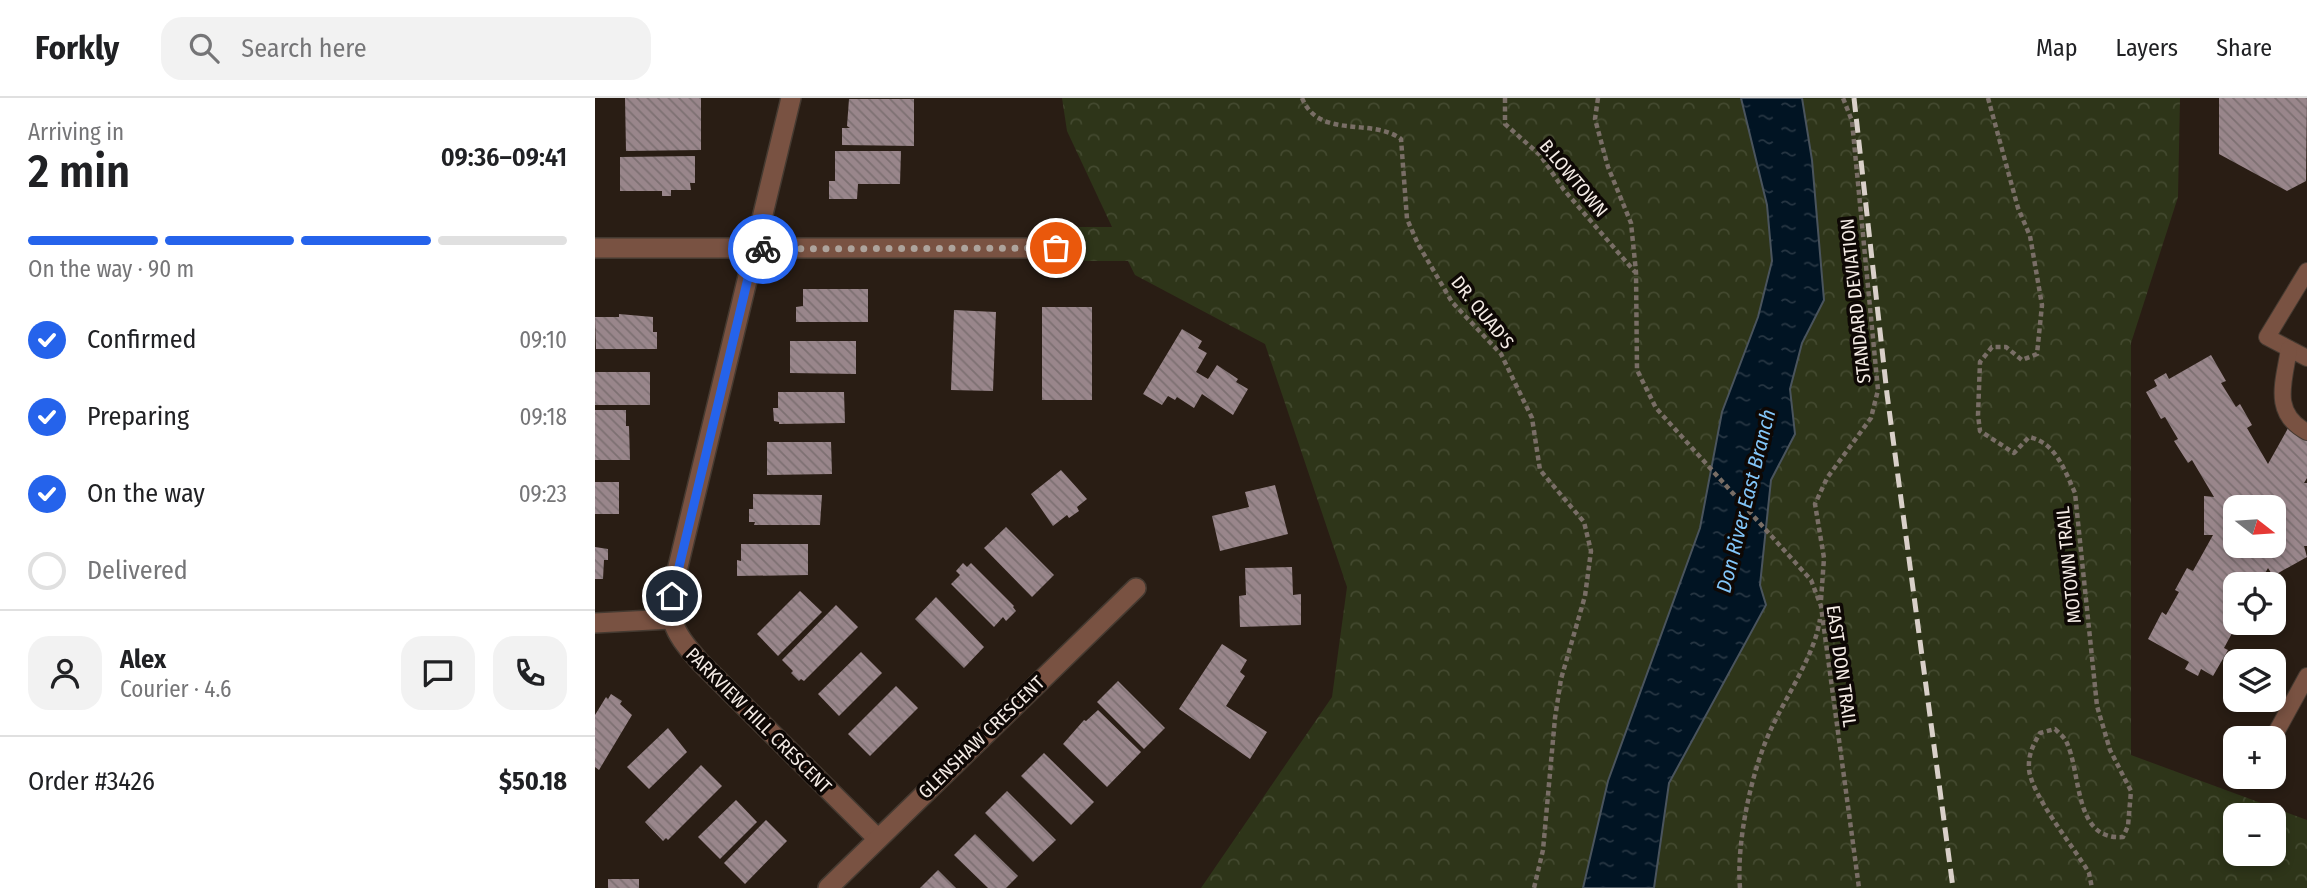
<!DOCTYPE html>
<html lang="en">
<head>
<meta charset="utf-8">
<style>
	:root { --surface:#fff; --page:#f2f2f2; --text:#202124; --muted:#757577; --line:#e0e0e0; --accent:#2563eb }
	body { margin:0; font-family:"Fira Sans Condensed",sans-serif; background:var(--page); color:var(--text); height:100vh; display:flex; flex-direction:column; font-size:26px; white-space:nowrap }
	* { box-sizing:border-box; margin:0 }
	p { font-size:23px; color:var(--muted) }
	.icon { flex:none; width:38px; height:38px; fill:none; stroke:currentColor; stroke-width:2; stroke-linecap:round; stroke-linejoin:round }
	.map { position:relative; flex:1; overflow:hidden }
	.sheet { display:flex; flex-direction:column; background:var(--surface); width:595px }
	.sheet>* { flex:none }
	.needle { width:46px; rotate:107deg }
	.buttons { position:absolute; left:1628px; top:397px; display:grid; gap:14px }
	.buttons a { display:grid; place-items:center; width:63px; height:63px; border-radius:14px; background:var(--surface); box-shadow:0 4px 10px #0003; font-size:35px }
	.pin { position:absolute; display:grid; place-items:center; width:60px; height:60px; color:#fff; margin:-30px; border:4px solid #fff; border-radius:50%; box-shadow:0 2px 7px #0007 }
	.courier { position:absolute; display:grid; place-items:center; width:70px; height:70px; margin:-35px; border:5px solid #2563eb; border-radius:50%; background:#fff; color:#222; box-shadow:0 2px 9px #0007 }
	.headline em { font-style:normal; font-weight:600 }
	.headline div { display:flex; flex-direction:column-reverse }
	.headline { display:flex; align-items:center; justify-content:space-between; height:119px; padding:0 28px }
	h1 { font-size:46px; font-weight:600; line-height:52px }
	.bar { display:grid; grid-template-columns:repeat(4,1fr); gap:10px 7px; align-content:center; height:84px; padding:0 28px }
	.bar i { height:9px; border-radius:5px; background:var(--line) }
	.bar .selected { background:var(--accent) }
	.bar p { grid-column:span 4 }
	.line { display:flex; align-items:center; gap:18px; padding:0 28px; border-top:2px solid var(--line) }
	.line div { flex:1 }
	.round { display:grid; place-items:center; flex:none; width:74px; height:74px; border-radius:21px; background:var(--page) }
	ol { padding:0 28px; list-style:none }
	li { display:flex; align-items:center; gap:21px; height:77px }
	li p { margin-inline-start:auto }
	li .icon { padding:7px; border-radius:50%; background:var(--accent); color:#fff; stroke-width:4 }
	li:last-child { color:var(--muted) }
	li i { width:38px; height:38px; border:4px solid var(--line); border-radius:50% }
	header { display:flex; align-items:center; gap:42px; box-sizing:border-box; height:98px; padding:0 35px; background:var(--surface); border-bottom:2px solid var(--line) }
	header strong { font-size:33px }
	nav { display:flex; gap:38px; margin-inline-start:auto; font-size:24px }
	.search { width:490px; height:63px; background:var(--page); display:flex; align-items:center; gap:18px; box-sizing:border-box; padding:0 24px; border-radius:21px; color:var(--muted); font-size:26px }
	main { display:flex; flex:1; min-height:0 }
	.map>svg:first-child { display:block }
	.park { fill:url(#park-crowns); fill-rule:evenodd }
	.water { fill:url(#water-ripples); stroke:#4a545d; stroke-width:2 }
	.building { fill:url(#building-back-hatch); fill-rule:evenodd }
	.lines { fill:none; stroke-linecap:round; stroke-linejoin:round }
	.service-casing { stroke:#453a31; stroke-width:18 }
	.minor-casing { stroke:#453a31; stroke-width:22 }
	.path { stroke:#796e66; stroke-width:4.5; stroke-dasharray:5 3.5; stroke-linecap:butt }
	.service { stroke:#795242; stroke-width:16 }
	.minor { stroke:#795242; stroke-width:19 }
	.rail { stroke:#d9d0c9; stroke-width:5; stroke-dasharray:14 7; stroke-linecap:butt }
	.done { stroke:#ada39c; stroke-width:7; stroke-dasharray:0 12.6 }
	.route { stroke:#2563eb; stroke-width:9 }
	.labels { text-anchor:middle; stroke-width:7; stroke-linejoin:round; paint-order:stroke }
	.street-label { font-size:19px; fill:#f4ebe5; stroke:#0e0805 }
	.water-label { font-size:21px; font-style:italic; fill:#83c6f9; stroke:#0e0805 }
</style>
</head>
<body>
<header>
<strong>Forkly</strong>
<div class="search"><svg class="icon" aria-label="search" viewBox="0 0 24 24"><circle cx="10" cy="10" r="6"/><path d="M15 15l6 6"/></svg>Search here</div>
<nav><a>Map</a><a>Layers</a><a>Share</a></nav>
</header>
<main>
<section class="sheet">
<div class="headline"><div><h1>2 min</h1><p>Arriving in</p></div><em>09:36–09:41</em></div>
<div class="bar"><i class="selected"></i><i class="selected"></i><i class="selected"></i><i></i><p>On the way · 90 m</p></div>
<ol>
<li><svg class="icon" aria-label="check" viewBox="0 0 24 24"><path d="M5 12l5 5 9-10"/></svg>Confirmed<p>09:10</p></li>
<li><svg class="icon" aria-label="check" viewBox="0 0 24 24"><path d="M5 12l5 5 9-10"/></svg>Preparing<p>09:18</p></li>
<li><svg class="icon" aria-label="check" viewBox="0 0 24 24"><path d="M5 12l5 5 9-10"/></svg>On the way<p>09:23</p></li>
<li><i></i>Delivered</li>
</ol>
<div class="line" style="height:126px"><a class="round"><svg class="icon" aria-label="person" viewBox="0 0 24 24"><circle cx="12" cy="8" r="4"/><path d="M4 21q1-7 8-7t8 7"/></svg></a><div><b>Alex</b><p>Courier · 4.6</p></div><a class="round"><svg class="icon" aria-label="chat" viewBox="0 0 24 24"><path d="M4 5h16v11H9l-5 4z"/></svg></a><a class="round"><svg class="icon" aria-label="phone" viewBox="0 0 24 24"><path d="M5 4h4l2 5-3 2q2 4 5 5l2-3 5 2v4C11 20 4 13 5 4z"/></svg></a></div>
<div class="line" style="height:91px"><div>Order #3426</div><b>$50.18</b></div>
</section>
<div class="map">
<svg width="1712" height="790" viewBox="0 0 1712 790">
	<defs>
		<pattern id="park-crowns" width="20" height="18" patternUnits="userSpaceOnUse" patternTransform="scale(1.75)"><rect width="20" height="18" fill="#2e3519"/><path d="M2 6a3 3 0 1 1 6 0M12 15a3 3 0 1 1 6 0" fill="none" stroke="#43492f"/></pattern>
		<pattern id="water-ripples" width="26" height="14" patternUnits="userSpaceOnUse" patternTransform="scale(1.75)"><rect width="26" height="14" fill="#011423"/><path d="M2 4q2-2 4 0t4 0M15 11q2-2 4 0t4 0" fill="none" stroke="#273643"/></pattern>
		<pattern id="building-back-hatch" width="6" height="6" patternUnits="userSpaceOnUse" patternTransform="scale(1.75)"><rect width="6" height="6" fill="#99868b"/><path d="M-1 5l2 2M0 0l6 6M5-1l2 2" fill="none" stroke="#7d7072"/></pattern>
	</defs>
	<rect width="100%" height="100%" fill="#291d14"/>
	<!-- park -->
	<path class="park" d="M 467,0 L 1585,0 L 1583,99 L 1536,245 L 1536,657 L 1712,722 L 1712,790 L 606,790 L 737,599 L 752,489 L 670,246 L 540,177 L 533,163 L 474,163 L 476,129 L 517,129 L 472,33 ZM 1640,718 L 1678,718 L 1678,756 L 1640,756 Z"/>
	<!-- water -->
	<polygon class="water" points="1146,0 1207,0 1217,62 1229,202 1207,245 1195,291 1200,336 1176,382 1165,487 1171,507 1074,685 1059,790 988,790 1013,683 1105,430 1127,314 1163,219 1177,163 1172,107"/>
	<!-- building -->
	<g class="building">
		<polygon points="30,0 106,0 106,52 31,53"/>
		<polygon points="1624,0 1712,0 1711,83 1692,93 1624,56"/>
		<polygon points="254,1 319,1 319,48 247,47 247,30 255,30 252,28"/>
		<polygon points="240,53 306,53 305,86 263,86 262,101 234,101 234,83 240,83"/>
		<polygon points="100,58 100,85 95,85 96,92 76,92 76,98 67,98 67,93 25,93 25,59"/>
		<polygon points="208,191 273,191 273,224 201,224 201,209 208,208"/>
		<rect x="447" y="209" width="50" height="93"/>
		<polygon points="359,212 401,214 398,293 356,292"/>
		<polygon points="24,216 58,219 58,234 62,234 62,251 1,251 0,219 24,219"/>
		<polygon points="587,231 607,243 603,250 612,255 601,274 613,281 622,267 643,281 641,284 653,291 638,317 607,296 599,310 582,299 580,302 573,298 567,307 548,296"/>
		<polygon points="195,243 261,243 261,276 195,275"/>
		<path d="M 1616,257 L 1631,283 L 1626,285 L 1641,309 L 1645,306 L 1657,327 L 1652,330 L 1673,366 L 1697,323 L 1712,331 L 1712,380 L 1709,385 L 1712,385 L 1712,448 L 1709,448 L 1712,459 L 1678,478 L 1673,470 L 1664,486 L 1640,486 L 1640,525 L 1649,525 L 1647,528 L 1642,526 L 1629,550 L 1633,552 L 1618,578 L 1606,571 L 1603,578 L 1590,571 L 1594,564 L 1553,541 L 1567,514 L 1571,517 L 1584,494 L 1580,492 L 1592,470 L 1598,473 L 1618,437 L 1609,437 L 1609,398 L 1619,399 L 1597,362 L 1593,365 L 1579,343 L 1583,341 L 1570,319 L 1566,321 L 1551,294 L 1562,288 L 1559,282 L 1571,275 L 1574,281 ZM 1640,410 L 1678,410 L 1678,448 L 1640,448 Z"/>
		<rect x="0" y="274" width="55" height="33"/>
		<polygon points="183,294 249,294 250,325 184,326 184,324 179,323 178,310 183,310"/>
		<polygon points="0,312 31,312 31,328 34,328 35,362 0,362"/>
		<polygon points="172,344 236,344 237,376 172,377"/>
		<polygon points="466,372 492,401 482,409 484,413 474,420 472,417 458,428 436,396"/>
		<rect x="0" y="384" width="24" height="32"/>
		<polygon points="680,387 693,436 625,453 617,418 654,409 650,394"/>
		<polygon points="158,396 227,397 225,427 159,427 160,424 154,424 154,411 158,411"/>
		<polygon points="411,429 459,477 437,499 389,450"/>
		<polygon points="146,446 213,446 213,477 142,478 142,462 146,463"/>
		<polygon points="0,449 13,451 13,462 9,462 8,481 0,481"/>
		<polygon points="368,465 372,469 376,465 419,508 418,509 421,513 411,523 408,519 399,529 356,486 365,477 361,473"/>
		<polygon points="697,469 698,497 706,496 706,527 645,529 644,498 651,497 650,470"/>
		<polygon points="205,493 227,514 183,558 162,536"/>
		<polygon points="341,499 389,549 369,570 320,521"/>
		<polygon points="241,507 263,529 209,583 206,581 204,583 196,575 198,573 187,562"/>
		<polygon points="627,546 652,562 645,574 650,578 631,608 672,634 655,661 584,611"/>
		<polygon points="266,554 287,575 244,618 223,596"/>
		<polygon points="523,583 570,630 549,651 502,604"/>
		<polygon points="301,588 323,610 275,658 253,636"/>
		<polygon points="16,596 27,603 25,606 37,617 4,672 0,669 0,617 11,599 13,601"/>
		<polygon points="503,612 546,654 512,689 468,646 489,622 491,623"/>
		<polygon points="73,630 92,654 54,691 32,669"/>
		<polygon points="449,655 499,704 476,727 426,678"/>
		<polygon points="106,667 127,688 73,742 71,740 68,743 50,724"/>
		<polygon points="412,693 461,742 438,764 390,715"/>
		<polygon points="141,702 162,724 125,761 103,739"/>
		<polygon points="171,722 192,743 150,786 129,765"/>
		<polygon points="380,736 423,778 411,790 393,790 359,757"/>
		<polygon points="343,772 361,790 325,790"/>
		<rect x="13" y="781" width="31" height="9"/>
	</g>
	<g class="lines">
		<!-- service casing -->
		<g class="service-casing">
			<g id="service">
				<polyline points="1712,173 1672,239 1712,260"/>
				<path d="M 1694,251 C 1689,284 1676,315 1712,334"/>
				<polyline points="1678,640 1712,578"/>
			</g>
		</g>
		<!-- minor casing -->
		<g class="minor-casing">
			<g id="minor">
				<path d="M 196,0 L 81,477 C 72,521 75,530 105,564 L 282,740"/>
				<polyline points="0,150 461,150"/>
				<polyline points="0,525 76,521"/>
				<polyline points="233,790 541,490"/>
			</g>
		</g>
		<!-- path -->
		<g class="path">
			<path d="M 707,0 C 724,42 776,19 806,41 L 812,121 L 823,146 L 857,204 L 906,256 L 937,320 L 945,372 L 989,424 L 996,453 L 990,498 L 966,581 L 960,620 L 948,752 L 939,790"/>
			<polyline points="910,0 910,26 945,57 969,92 1040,174"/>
			<polyline points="1003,0 1000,21 1013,69 1036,125 1041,174 1042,272 1061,310 1216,482 1226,508 1264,790"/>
			<path d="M 1393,0 L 1423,110 L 1435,138 L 1447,207 L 1442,256 L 1427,262 L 1411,249 L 1397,249 L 1385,264 L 1383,317 L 1385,333 L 1419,355 L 1434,339 C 1461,345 1469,371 1480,395 L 1502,608 L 1515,652 L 1536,693 L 1533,728 L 1528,739 C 1478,743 1487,675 1471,643 C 1469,639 1464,635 1460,631 L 1445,635 C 1438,647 1433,657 1434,671 C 1436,697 1479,749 1494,775 L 1497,790"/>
			<polyline points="1226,502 1229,460 1220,406 1232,380 1276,320 1283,292 1257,23 1248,0"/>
			<path d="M 1145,790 C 1141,744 1157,670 1177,629 C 1192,597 1220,556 1225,521"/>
		</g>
		<!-- service -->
		<use href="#service" class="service"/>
		<!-- minor -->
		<use href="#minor" class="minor"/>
		<!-- rail -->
		<polyline class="rail" points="1259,0 1292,296 1358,790"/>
	</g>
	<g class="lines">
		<!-- done -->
		<polyline class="done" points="168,151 461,150"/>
		<!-- route -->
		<polyline class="route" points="77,498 160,151 168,151"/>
	</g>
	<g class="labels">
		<!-- street labels -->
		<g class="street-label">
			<text transform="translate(979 80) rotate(50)" y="7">B.LOWTOWN</text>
			<text transform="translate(1260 203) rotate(-96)" y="7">STANDARD DEVIATION</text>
			<text transform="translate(888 214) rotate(51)" y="7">DR. QUAD'S</text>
			<text transform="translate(1473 467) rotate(-96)" y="7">MOTOWN TRAIL</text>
			<text transform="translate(1247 568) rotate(82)" y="7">EAST DON TRAIL</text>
			<text transform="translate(164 622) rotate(45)" y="7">PARKVIEW HILL CRESCENT</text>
			<text transform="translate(386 639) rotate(-44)" y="7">GLENSHAW CRESCENT</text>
		</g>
		<!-- water labels -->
		<g class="water-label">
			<text transform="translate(1151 403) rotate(-76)" y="7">Don River East Branch</text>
		</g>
	</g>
</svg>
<div class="buttons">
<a><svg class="needle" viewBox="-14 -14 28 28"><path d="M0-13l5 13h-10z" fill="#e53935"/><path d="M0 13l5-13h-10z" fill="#757577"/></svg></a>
<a><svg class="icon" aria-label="locate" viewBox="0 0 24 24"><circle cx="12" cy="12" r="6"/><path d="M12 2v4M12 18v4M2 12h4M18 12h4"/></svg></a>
<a><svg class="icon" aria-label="layers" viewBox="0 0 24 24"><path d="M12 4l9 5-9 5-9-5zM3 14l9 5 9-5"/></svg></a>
<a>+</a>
<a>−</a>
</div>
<div class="pin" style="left:461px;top:150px;background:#ea580c"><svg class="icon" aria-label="bag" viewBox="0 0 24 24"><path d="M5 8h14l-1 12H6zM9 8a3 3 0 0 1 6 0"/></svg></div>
<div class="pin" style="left:77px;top:498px;background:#1f2937"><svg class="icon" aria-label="home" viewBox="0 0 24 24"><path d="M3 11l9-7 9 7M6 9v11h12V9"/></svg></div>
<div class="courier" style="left:168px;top:151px"><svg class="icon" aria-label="bike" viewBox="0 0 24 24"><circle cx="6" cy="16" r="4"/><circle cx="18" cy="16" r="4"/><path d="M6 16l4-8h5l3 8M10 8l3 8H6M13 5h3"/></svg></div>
</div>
</main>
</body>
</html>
